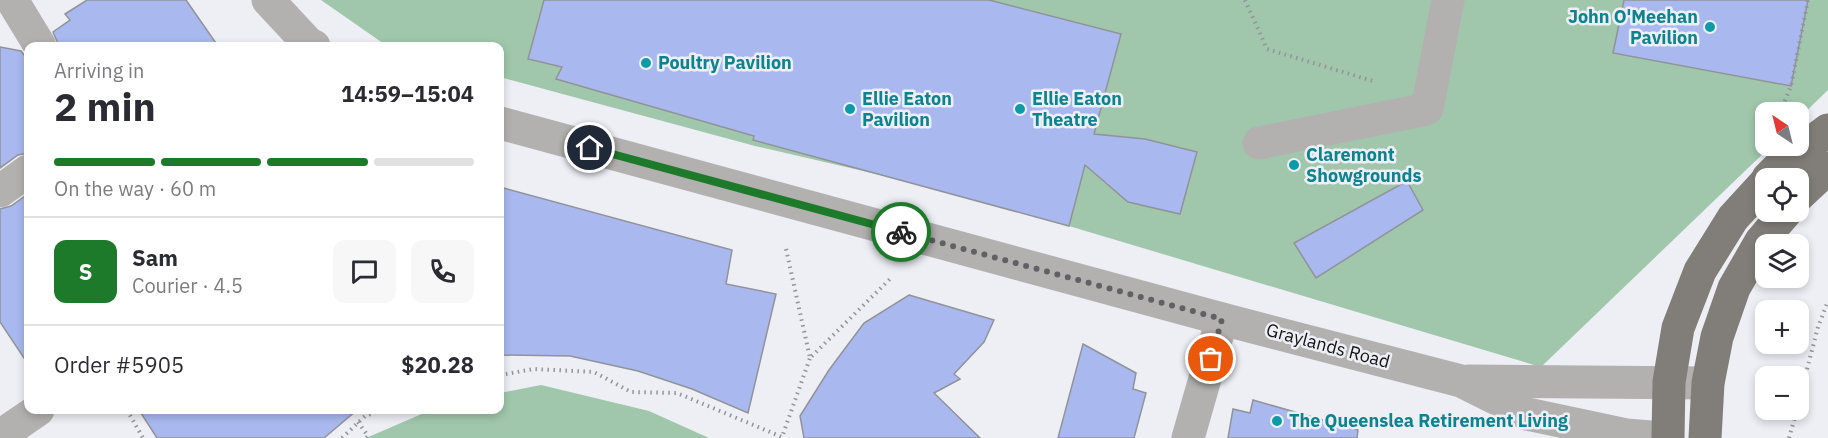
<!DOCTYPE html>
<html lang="en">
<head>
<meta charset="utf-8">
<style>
	:root { --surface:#fff; --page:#f7f7f7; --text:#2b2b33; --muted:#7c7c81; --line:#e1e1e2; --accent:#1c7a2a }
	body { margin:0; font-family:"IBM Plex Sans",sans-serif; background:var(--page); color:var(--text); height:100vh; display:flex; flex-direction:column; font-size:22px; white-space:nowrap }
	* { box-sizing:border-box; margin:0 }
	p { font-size:20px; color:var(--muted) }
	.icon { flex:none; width:33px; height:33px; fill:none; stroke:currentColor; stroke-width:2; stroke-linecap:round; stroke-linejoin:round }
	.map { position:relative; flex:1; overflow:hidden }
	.sheet { position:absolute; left:24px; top:42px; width:480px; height:372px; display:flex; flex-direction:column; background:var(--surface); border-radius:12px; box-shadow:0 3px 9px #0003 }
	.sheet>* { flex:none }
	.needle { width:39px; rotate:325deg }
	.fabs { position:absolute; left:1755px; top:102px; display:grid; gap:12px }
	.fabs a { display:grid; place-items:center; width:54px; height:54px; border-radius:12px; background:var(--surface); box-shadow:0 3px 9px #0003; font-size:30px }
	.pin { position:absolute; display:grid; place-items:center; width:51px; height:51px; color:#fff; margin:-26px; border:3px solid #fff; border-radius:50%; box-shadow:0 2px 6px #0007 }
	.courier { position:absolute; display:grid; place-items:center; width:60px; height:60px; margin:-30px; border:4px solid #1c7a2a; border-radius:50%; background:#fff; color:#222; box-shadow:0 2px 8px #0007 }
	.summary em { font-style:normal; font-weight:700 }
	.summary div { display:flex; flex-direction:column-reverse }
	.summary { display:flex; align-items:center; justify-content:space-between; height:102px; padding:0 30px }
	h1 { font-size:39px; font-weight:700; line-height:45px }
	.bar { display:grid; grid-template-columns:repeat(4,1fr); gap:9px 6px; align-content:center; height:72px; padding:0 30px }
	.bar i { height:8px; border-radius:4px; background:var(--line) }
	.bar .on { background:var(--accent) }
	.bar p { grid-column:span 4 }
	.line { display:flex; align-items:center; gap:15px; padding:0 30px; border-top:2px solid var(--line) }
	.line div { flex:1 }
	.round { display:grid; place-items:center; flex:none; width:63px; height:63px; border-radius:12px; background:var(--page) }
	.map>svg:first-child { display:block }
	.green { fill:#a0c7ab }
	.building { fill:#a9b9f0; stroke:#919399; stroke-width:1.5 }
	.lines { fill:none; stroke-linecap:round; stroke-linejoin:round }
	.path { stroke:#929498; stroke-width:4; stroke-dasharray:1.5 4.5; stroke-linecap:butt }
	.minor { stroke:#b3b1af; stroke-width:33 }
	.major { stroke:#817e79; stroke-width:33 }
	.done { stroke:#5f6164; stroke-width:6; stroke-dasharray:0 10.8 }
	.route { stroke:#1c7a2a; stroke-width:8 }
	.culture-dot { fill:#0f9aa8; stroke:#edeff5; stroke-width:2 }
	.labels { text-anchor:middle; stroke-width:5; stroke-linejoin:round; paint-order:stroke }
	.culture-label { font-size:18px; font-weight:bold; fill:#0d838f; stroke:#edeff5; text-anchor:start }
	.street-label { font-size:18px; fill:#131416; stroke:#edeff5 }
</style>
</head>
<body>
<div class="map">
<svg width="1828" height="438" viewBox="0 0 1828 438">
	<rect width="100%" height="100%" fill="#edeff5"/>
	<!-- green -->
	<g class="green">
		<polygon points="321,0 1828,0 1828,90 1799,118 1798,112 1766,112 1766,146 1771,146 1541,367 1069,226 919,184 755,146 500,77 500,46 387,46"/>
		<polygon points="541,385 649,411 709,438 366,438 431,410 500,410 500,393"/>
	</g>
	<!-- building -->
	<g class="building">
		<polygon points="87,0 186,0 218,46 59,46 53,32 70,20 65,14"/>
		<polygon points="544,0 989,0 1121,34 1094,134 1145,139 1197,152 1180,214 1128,202 1085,165 1069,226 753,140 754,136 556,79 562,67 528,59"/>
		<polygon points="1624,0 1808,0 1791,86 1613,53"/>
		<polygon points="0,47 21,51 28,60 28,153 18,155 0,168"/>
		<polygon points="1407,181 1423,210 1316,278 1294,243"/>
		<polygon points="500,187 732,250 726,284 776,294 748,413 692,389 638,371 570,356 500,355"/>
		<polygon points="28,194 28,364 0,322 0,209 11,206"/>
		<polygon points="909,295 994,320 984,342 954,374 960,379 934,393 980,438 804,438 800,416 829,370 864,323"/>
		<polygon points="1083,344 1136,373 1133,389 1146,393 1134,438 1058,438"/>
		<polygon points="1253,400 1358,430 1357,438 1228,438 1233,409 1250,413"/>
		<polygon points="139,410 357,410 324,438 157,438"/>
	</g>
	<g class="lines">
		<!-- path -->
		<g class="path">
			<polyline points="1245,0 1267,49 1376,82"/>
			<polyline points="1780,112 1791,86 1808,0"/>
			<polyline points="786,249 810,358 892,277"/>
			<polyline points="500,375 534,369 594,372 631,392 677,393 782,437 810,358"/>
			<polyline points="1798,404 1818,327 1828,301"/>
			<polyline points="127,410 143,438"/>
			<polyline points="358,422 368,436 366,438"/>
			<polyline points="342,438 365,416 381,410"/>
			<polyline points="1789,438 1797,410"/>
		</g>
		<!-- minor -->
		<g class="minor">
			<polyline points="12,0 40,46"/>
			<polyline points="268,0 309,44 314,46"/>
			<polyline points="500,123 1222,319 1461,381 1527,414 1626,435 1664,438"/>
			<polyline points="1259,143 1427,109 1448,0"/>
			<polyline points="0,191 28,171"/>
			<polyline points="1469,381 1708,383"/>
			<polyline points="0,436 38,410"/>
			<polyline points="1188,438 1222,319"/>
		</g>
		<!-- major -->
		<g class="major">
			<polyline points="1768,178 1780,166 1828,130"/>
			<polyline points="1798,196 1828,168"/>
			<polyline points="1668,438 1669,382 1678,328 1700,271 1733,218 1766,182"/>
			<polyline points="1705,438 1708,383 1717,337 1734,288 1761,241 1786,212"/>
		</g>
	</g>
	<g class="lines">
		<!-- done -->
		<polyline class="done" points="901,232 1222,319 1211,359"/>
		<!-- route -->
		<polyline class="route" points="590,148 901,232"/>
	</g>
	<!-- markers -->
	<g class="culture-dot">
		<circle cx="1710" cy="27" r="6"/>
		<circle cx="646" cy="63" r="6"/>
		<circle cx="850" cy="109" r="6"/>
		<circle cx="1020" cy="109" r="6"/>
		<circle cx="1294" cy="165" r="6"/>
		<circle cx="1277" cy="421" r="6"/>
	</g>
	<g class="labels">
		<!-- culture labels -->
		<g class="culture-label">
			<text x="1698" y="23" text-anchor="end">John O'Meehan<tspan x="1698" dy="21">Pavilion</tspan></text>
			<text x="658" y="69">Poultry Pavilion</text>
			<text x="862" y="105">Ellie Eaton<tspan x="862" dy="21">Pavilion</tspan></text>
			<text x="1032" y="105">Ellie Eaton<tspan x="1032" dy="21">Theatre</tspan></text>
			<text x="1306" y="161">Claremont<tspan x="1306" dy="21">Showgrounds</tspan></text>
			<text x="1289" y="427">The Queenslea Retirement Living</text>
		</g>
		<!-- street labels -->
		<g class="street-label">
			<text transform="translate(1328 346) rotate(15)" y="6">Graylands Road</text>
		</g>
	</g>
</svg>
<div class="fabs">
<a><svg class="needle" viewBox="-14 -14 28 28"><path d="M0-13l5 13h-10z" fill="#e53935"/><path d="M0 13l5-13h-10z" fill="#7c7c81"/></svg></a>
<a><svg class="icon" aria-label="locate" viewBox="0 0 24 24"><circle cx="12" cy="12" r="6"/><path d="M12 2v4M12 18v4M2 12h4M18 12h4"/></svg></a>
<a><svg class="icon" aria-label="layers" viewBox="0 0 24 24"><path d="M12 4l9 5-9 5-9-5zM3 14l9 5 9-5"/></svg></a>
<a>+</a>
<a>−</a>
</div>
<div class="pin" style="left:1211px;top:359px;background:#ea580c"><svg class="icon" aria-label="bag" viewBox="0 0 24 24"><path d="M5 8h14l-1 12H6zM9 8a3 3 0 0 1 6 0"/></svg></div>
<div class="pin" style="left:590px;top:148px;background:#1f2937"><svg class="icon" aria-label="home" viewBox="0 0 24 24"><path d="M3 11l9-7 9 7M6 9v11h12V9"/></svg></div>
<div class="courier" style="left:901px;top:232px"><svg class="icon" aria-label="bike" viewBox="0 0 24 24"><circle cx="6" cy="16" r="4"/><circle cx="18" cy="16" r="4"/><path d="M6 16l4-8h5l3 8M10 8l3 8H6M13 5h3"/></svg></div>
<section class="sheet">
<div class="summary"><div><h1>2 min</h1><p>Arriving in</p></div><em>14:59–15:04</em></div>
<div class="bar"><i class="on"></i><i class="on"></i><i class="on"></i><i></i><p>On the way · 60 m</p></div>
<div class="line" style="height:108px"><b class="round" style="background:var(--accent);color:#fff">S</b><div><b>Sam</b><p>Courier · 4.5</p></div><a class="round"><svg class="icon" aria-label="chat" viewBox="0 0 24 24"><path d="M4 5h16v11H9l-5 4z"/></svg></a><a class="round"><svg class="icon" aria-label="phone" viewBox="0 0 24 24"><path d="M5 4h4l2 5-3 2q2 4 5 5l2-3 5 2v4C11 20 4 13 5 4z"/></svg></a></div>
<div class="line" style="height:78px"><div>Order #5905</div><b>$20.28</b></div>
</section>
</div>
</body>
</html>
